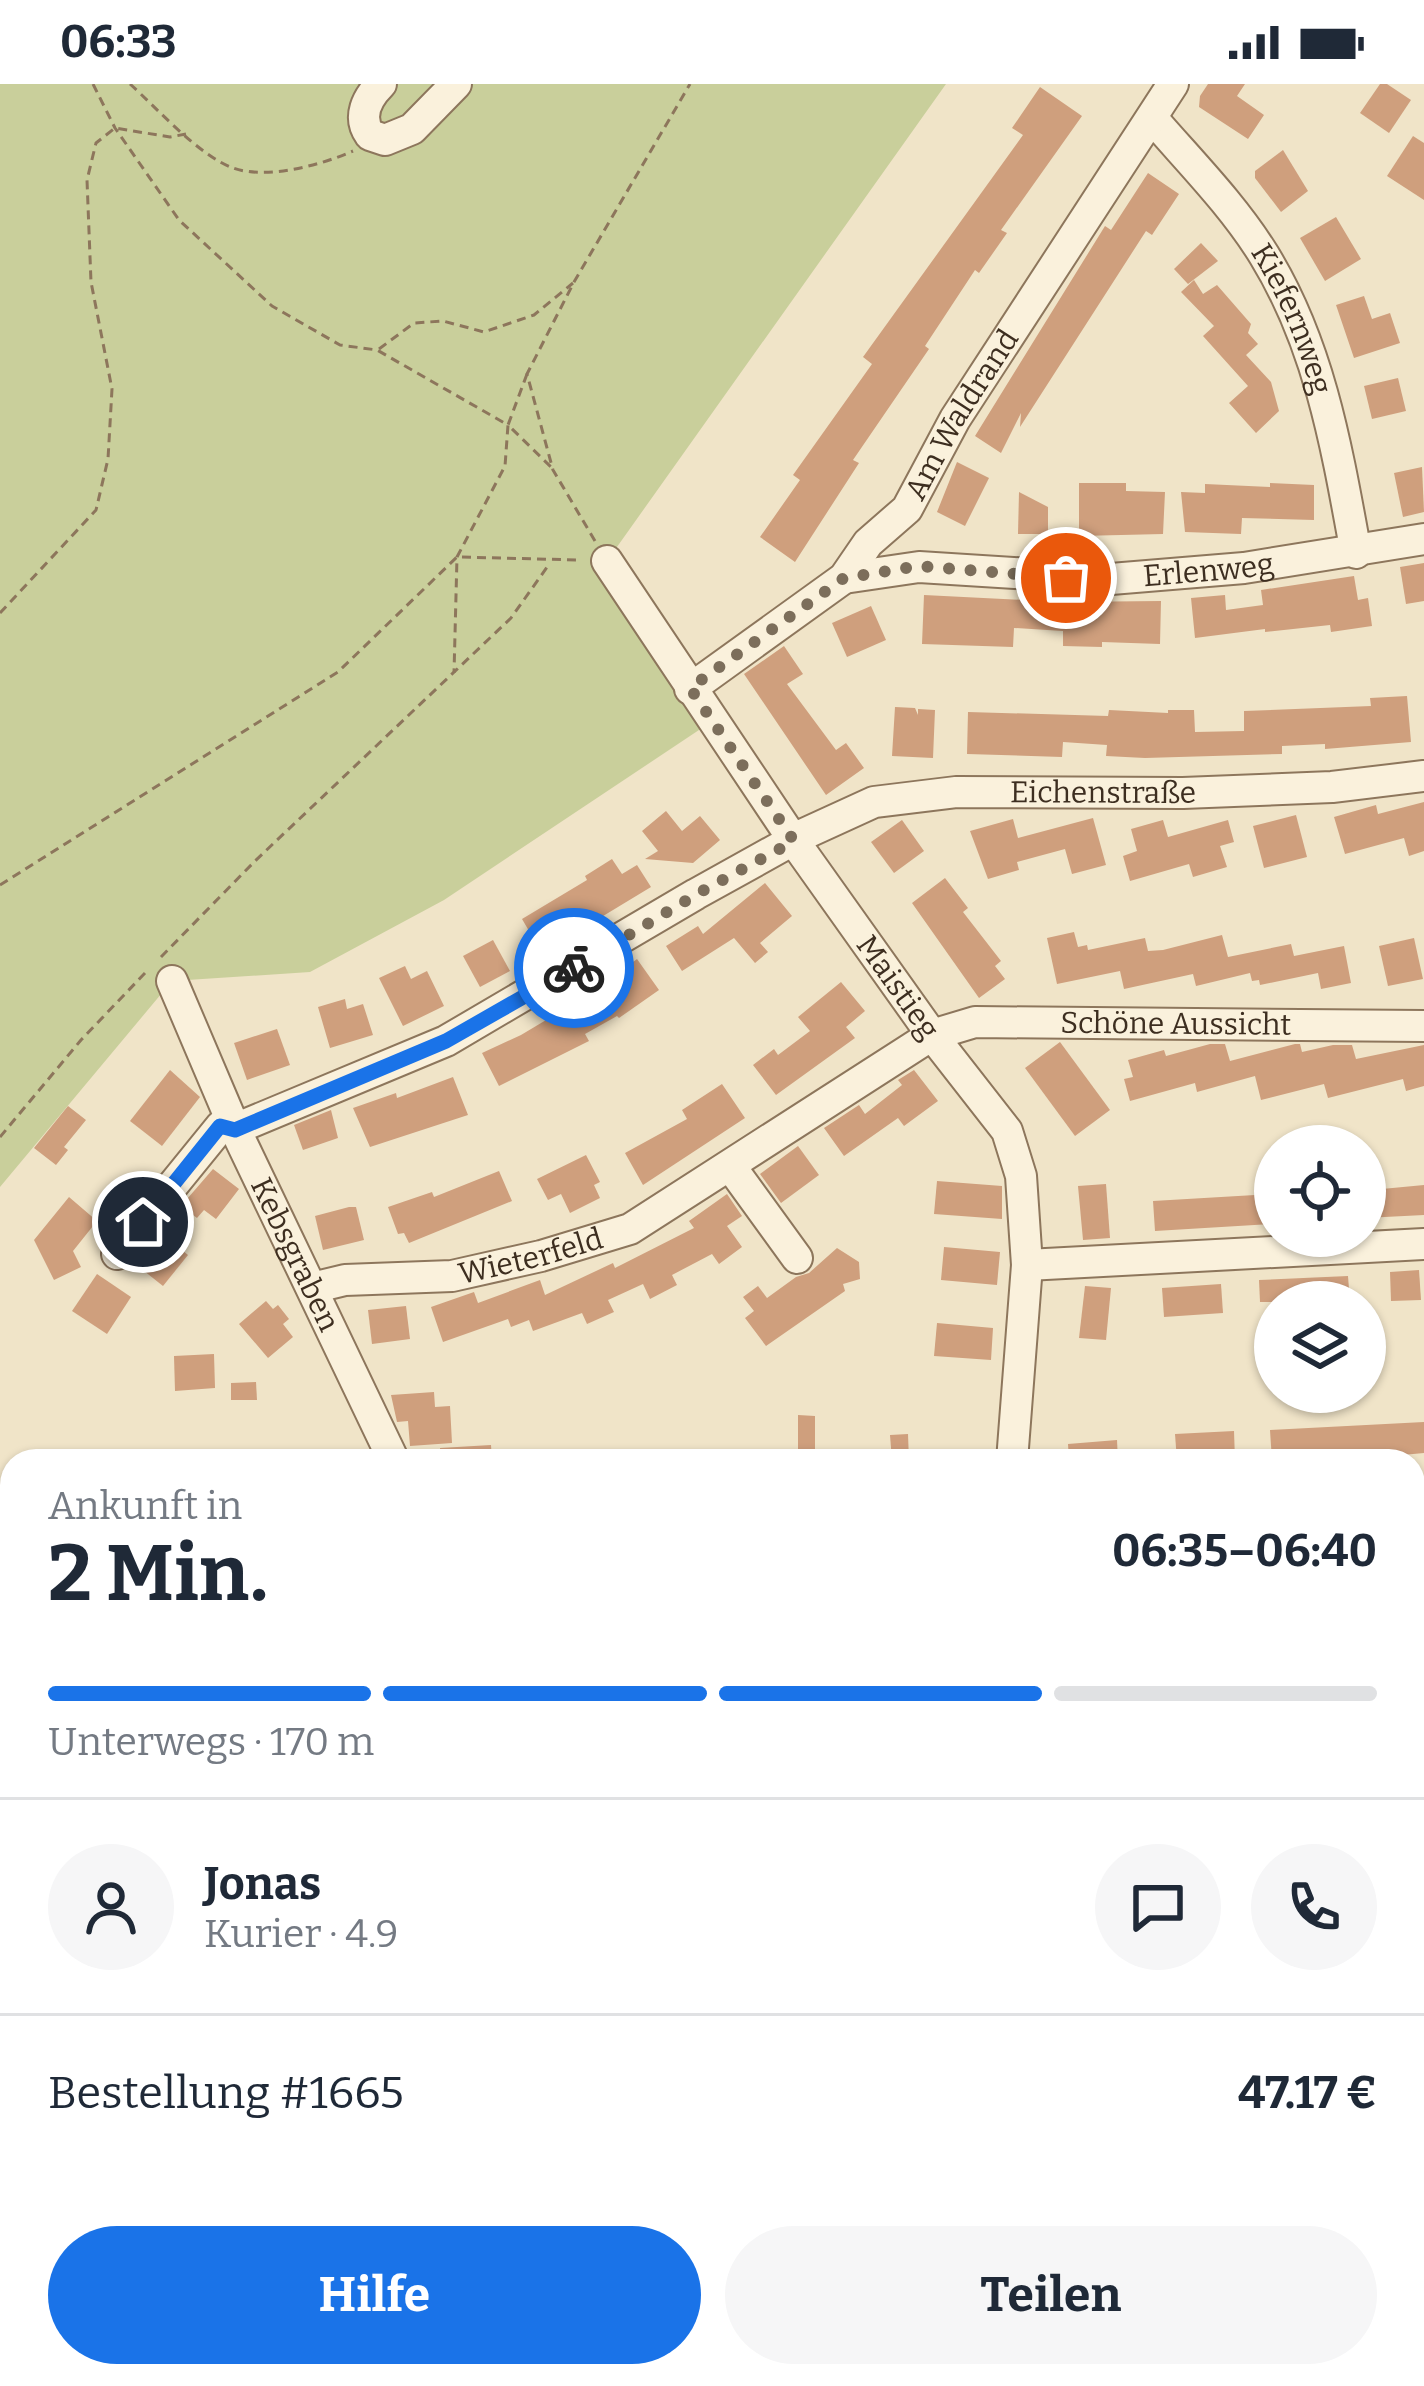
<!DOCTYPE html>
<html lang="de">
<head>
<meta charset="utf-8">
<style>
	:root { --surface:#fff; --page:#f6f6f7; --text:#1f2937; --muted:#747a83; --line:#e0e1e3; --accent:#1a73e8 }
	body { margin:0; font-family:Bitter,serif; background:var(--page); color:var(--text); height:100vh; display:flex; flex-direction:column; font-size:45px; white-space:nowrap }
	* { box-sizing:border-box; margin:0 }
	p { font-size:39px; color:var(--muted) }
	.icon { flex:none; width:66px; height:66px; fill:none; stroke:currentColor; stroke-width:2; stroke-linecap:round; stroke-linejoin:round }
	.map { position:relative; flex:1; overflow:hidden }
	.side { position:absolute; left:0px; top:1365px; width:1425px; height:939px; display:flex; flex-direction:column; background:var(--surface); border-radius:36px 36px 0 0; box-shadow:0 3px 9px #0004 }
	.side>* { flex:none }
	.fabs { position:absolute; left:1254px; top:1041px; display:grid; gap:24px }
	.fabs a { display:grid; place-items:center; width:132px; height:132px; border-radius:50%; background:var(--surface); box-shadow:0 3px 9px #0004; font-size:60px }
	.pin { position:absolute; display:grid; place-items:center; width:102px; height:102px; color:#fff; margin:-51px; border:6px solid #fff; border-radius:50%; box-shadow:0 3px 12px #0007 }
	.courier { position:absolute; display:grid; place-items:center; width:120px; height:120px; margin:-60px; border:9px solid #1a73e8; border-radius:50%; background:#fff; color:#222; box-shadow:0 3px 15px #0007 }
	.overview em { font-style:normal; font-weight:700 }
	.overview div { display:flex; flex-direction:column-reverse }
	.overview { display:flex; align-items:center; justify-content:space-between; height:204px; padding:0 48px }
	h1 { font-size:78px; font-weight:700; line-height:90px }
	.bar { display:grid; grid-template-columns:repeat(4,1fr); gap:18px 12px; align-content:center; height:144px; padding:0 48px }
	.bar i { height:15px; border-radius:9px; background:var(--line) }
	.bar .selected { background:var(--accent) }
	.bar p { grid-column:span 4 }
	.line { display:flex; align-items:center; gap:30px; padding:0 48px; border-top:3px solid var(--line) }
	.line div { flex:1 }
	.round { display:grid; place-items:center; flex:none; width:126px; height:126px; border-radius:63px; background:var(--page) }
	.button { display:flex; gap:24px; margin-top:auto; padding:24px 48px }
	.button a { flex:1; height:138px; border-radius:72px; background:var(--accent); color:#fff; font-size:48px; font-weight:700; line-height:138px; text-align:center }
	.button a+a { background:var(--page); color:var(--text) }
	.status { display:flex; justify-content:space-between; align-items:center; height:84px; padding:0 60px; background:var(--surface); direction:ltr }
	.status svg { height:33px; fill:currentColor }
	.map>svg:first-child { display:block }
	.green { fill:#c9cf9b }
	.building { fill:#cf9f7d }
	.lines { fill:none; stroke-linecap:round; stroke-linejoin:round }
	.minor-casing { stroke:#8d765c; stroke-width:34 }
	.path { stroke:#8d765c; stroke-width:3; stroke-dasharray:9 6; stroke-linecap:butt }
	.minor { stroke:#faf1dc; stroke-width:30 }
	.done { stroke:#7c6e5b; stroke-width:12; stroke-dasharray:0 21.6 }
	.route { stroke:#1a73e8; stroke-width:15 }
	.labels { text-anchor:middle; stroke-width:12; stroke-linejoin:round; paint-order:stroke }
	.street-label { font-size:30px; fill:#3d2e20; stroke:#f7eed8 }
</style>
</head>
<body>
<div class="status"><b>06:33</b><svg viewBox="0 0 49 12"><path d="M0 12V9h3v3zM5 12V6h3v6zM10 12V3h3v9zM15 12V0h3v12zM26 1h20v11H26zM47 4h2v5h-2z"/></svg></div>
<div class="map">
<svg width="1424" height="2302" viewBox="0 0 1424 2302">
	<rect width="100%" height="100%" fill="#f0e4c8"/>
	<!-- green -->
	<polygon class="green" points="0,0 946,0 607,477 705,642 444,816 310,888 172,897 0,1103"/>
	<!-- building -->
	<g class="building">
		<polygon points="1208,0 1245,0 1237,12 1264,31 1248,55 1199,23 1200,12"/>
		<polygon points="1380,0 1387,0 1411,16 1389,49 1360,29"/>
		<polygon points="1040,3 1082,32 1001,146 1007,149 979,189 975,186 925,262 929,265 853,376 859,379 795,478 760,453 800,396 793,391 872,280 863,273 1023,51 1012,44"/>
		<polygon points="1413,52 1424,59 1424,116 1387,92"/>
		<polygon points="1283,66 1308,107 1281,128 1255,94 1255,87"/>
		<polygon points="1148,89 1179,110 1152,151 1146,147 1020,343 1021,329 1001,369 975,352 1105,142 1111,146"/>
		<polygon points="1336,133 1361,175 1325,197 1300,154"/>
		<polygon points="1201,159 1218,177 1188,200 1174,185"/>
		<polygon points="1194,196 1203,210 1217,201 1251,240 1248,249 1258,260 1246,271 1271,298 1279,327 1256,349 1229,319 1248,302 1203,252 1214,242 1181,208"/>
		<polygon points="1364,212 1372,235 1390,229 1400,259 1354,274 1336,221"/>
		<polygon points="1398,294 1406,327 1372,335 1364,302"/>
		<polygon points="957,378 989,394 965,442 937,428"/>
		<polygon points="1422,383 1424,428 1403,433 1394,389"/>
		<polygon points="1079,399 1126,399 1126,407 1165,408 1163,450 1079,452"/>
		<polygon points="1270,399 1314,401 1314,436 1242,434 1241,450 1185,448 1181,408 1205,409 1205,400 1270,403"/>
		<polygon points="1019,408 1048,423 1048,450 1018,450"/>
		<polygon points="1424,479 1424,517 1406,520 1400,483"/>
		<polygon points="1354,492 1358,516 1368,514 1372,542 1331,548 1330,541 1265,548 1265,545 1195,554 1191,514 1225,511 1226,526 1263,521 1261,506"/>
		<polygon points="924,511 1064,518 1161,517 1160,560 1102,558 1102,563 1063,562 1063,547 1014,544 1013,563 922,560"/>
		<polygon points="871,522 886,556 847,573 832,539"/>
		<polygon points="784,562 803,590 787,600 836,666 846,659 864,684 826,711 744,590"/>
		<polygon points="1407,612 1411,658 1325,665 1325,660 1282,662 1282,670 1145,674 1106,672 1107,661 1063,658 1062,673 967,670 968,628 1108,632 1109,626 1168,629 1168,626 1194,626 1195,648 1244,647 1244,627 1371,622 1370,614"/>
		<polygon points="895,623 915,624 918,631 918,625 935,626 933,674 892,672"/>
		<polygon points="1424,718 1424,767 1409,772 1404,754 1345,770 1334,733 1376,721 1378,730"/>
		<polygon points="666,727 682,747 700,732 720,756 693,779 645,775 658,767 642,747"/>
		<polygon points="1296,731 1307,773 1264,784 1253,742"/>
		<polygon points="1093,734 1106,781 1072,790 1065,765 1017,778 1019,786 988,795 970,747 1013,735 1018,754"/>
		<polygon points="902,736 924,767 894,789 871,758"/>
		<polygon points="1163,736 1168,753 1228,736 1234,758 1220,762 1227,783 1193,793 1189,780 1130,797 1123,772 1137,767 1131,745"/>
		<polygon points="612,775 622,790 637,781 651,803 542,869 522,835 587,796 585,792"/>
		<polygon points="945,794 968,824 963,828 1001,877 995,882 1005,895 979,914 912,819"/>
		<polygon points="765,799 792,832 760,859 768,868 755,879 734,854 682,887 666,862 698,842 703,850"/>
		<polygon points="1074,848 1078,863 1087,861 1088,866 1145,854 1148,867 1163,866 1222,851 1228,873 1291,860 1294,872 1344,862 1351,899 1321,905 1318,889 1260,901 1259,896 1252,897 1250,889 1196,902 1193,890 1124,905 1120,887 1057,900 1047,854"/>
		<polygon points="1414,854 1423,895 1388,902 1379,862"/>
		<polygon points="493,856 510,887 480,903 463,872"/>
		<polygon points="637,875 659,906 619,934 617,932 585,950 589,957 499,1002 482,969 521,951 598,905"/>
		<polygon points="405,882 411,895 427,887 444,922 403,942 379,894"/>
		<polygon points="841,898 865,927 846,943 855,954 776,1011 753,981 774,965 778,971 810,947 798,933"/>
		<polygon points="345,915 347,925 363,920 373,951 330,964 318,923"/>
		<polygon points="277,945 290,981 247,996 234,959"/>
		<polygon points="1060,958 1110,1026 1075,1052 1025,984"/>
		<polygon points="1210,960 1225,960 1230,977 1295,960 1300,960 1302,968 1333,961 1352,961 1356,975 1424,961 1424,1002 1406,1007 1403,995 1328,1014 1324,1000 1261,1016 1255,992 1197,1008 1195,999 1130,1017 1124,995 1133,993 1128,976 1164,966 1166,972"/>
		<polygon points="170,986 200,1013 162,1062 130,1037"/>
		<polygon points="914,986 938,1017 904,1042 898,1034 844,1072 824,1044 859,1021 865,1030 902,1001 898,996"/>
		<polygon points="453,993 468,1031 370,1063 353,1024 396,1009 397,1014"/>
		<polygon points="722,1000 745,1034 643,1101 625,1069 687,1035 682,1026"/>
		<polygon points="68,1022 86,1036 64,1063 68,1066 56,1081 34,1064"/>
		<polygon points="331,1026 338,1054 303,1066 294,1041"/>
		<polygon points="798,1062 819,1091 781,1119 760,1090"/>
		<polygon points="586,1071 600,1098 594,1101 600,1114 570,1129 561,1110 548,1116 537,1095"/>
		<polygon points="213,1085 239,1105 216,1135 204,1126 197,1134 181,1122"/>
		<polygon points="499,1087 512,1117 409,1159 404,1149 398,1150 388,1123 432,1108 434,1113"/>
		<polygon points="937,1097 1002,1102 1002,1135 934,1130"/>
		<polygon points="1106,1100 1110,1154 1083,1156 1078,1102"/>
		<polygon points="1382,1100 1382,1105 1424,1101 1424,1131 1365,1134 1365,1101"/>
		<polygon points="727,1110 742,1132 727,1142 742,1163 719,1180 712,1170 672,1191 677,1201 650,1215 643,1200 608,1216 614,1228 587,1240 582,1229 533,1247 529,1236 511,1243 508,1235 443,1258 431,1223 474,1208 478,1219 540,1196 545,1211 613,1179 615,1184 694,1144 689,1137"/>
		<polygon points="1255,1111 1256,1115 1269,1114 1271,1140 1155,1147 1153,1117"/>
		<polygon points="69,1113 97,1137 73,1167 81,1183 54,1196 34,1156"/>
		<polygon points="349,1123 356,1123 364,1156 323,1166 315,1132"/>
		<polygon points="160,1149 188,1171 163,1202 134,1179"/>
		<polygon points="944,1163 1000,1168 997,1201 941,1196"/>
		<polygon points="837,1164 859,1178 860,1195 843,1200 845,1207 766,1262 745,1234 754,1227 743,1213 758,1202 767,1214 796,1193 809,1189"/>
		<polygon points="1419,1186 1421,1216 1391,1217 1390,1188"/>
		<polygon points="97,1190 131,1213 107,1250 72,1227"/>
		<polygon points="1348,1192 1350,1218 1260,1218 1259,1196"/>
		<polygon points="1221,1200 1223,1229 1164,1233 1162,1204"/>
		<polygon points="1085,1202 1111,1204 1106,1256 1079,1254"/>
		<polygon points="266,1217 273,1225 278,1221 289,1235 283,1240 293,1253 268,1274 239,1240"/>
		<polygon points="406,1222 410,1255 372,1260 368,1226"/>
		<polygon points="937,1239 993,1244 991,1276 934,1272"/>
		<polygon points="214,1270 215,1304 175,1307 174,1272"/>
		<polygon points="256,1298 257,1316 231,1316 231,1299"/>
		<polygon points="434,1308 435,1323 450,1322 452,1359 410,1362 408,1337 397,1338 391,1311"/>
		<polygon points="798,1331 815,1332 815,1377 798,1377"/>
		<polygon points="1424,1338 1424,1369 1337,1377 1272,1377 1270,1346"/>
		<polygon points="1234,1347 1235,1376 1177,1377 1175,1350"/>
		<polygon points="908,1350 909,1377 892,1377 890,1351"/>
		<polygon points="1117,1356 1118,1377 1069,1377 1068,1360"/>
		<polygon points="491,1361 492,1377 441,1377 440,1364"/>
	</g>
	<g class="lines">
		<!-- minor casing -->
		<g class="minor-casing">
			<g id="minor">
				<path d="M 381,0 C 367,14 357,33 370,51 L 385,56 L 412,45 L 456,0"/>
				<path id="s1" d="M 1153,35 C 1191,79 1233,121 1264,171 C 1320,262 1337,365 1356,469"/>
				<path id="s2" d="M 607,477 L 794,757 L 932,951 L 1007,1047 L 1021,1092 L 1027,1181 L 1012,1377"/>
				<path id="s3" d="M 844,494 L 919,483 L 1111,495 L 1244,484 L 1424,455"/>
				<path id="s4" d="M 690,605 L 844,494 L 868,459 L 907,425 L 955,335 L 1173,0"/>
				<path id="s5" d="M 172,897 L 235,1045 L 394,1377"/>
				<polyline points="731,1083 797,1174"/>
				<path id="s6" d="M 117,1170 L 221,1042 L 235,1045 L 446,957 L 696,810 L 804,750 L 874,718 L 956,708 L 1183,709 L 1332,703 L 1424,692"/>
				<polyline points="1027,1181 1424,1160"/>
				<path id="s7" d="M 312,1204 L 345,1196 L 452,1192 L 541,1172 L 630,1145 L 932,951 L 975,938 L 1424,942"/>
				<polyline points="1413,1432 1424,1431"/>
				<polyline points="0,1501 12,1501"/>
				<polyline points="0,1554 12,1585"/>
				<polyline points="0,1630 12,1624"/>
				<polyline points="0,1711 4,1733 0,1741"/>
				<polyline points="1413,1837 1424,1837"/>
				<polyline points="0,1964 12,1964"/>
				<polyline points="0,2208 12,2211"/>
				<polyline points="1413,2215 1424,2214"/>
				<polyline points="355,2292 397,2302"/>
				<polyline points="1207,2292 1207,2302"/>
				<polyline points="220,2302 224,2292"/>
				<polyline points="689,2302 692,2292"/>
				<polyline points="934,2302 935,2292"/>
			</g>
		</g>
		<!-- path -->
		<g class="path">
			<polyline points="93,0 115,44 179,136 272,222 340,261 377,266 508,341 505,382 457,473 454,589"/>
			<path d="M 130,0 C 158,25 198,71 233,84 C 267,96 321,81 353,67"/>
			<polyline points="379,265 414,239 443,237 484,248 534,231 573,199"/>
			<polyline points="527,290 508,341 552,384"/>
			<polyline points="595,457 553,386 527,290 574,198 690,0"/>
			<polyline points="0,529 96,426 108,375 112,305 91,198 87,96 96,59 115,44 170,53 186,50"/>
			<polyline points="0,801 338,588 457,473 580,476"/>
			<polyline points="161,873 255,777 511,534 550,479"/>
			<polyline points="0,1053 81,956 146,888"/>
		</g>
		<!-- minor -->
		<use href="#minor" class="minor"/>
	</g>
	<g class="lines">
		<!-- done -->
		<polyline class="done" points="574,884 697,810 794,757 690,604 844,494 919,482 1066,494"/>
		<!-- route -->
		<polyline class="route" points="143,1138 220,1042 235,1046 446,957 574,884"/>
	</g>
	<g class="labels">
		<!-- street labels -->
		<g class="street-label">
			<text dy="10" stroke="none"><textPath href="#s1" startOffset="246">Kiefernweg</textPath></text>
			<text dy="10" stroke="none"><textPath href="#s4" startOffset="393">Am Waldrand</textPath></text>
			<text dy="10" stroke="none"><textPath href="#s3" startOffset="366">Erlenweg</textPath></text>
			<text dy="10" stroke="none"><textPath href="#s6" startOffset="1128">Eichenstraße</textPath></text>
			<text dy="10" stroke="none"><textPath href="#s2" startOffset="516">Maistieg</textPath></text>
			<text dy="10" stroke="none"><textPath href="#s7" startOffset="930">Schöne Aussicht</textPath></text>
			<text dy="10" stroke="none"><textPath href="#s5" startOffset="300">Kebsgraben</textPath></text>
			<text dy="10" stroke="none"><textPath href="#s7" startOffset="222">Wieterfeld</textPath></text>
		</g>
	</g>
</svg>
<div class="fabs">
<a><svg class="icon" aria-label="locate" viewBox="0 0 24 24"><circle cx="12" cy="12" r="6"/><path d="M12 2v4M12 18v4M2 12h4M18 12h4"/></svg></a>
<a><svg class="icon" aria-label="layers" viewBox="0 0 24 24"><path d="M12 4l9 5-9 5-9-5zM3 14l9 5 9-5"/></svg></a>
</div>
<div class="pin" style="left:1066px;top:494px;background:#ea580c"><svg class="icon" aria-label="bag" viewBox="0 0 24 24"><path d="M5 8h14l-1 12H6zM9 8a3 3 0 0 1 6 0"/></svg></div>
<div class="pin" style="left:143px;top:1138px;background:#1f2937"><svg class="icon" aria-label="home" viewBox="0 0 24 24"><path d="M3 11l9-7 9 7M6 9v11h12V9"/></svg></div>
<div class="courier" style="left:574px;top:884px"><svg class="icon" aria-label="bike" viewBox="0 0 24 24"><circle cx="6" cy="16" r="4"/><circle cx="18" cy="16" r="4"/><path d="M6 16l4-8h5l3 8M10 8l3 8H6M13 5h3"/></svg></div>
<section class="side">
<div class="overview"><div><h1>2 Min.</h1><p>Ankunft in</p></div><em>06:35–06:40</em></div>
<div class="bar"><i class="selected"></i><i class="selected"></i><i class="selected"></i><i></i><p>Unterwegs · 170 m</p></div>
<div class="line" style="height:216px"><a class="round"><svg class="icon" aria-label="person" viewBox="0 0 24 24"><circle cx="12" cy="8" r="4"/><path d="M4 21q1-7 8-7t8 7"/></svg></a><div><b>Jonas</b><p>Kurier · 4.9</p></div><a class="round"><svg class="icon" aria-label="chat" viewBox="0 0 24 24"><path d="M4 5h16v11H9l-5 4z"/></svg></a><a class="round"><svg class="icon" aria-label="phone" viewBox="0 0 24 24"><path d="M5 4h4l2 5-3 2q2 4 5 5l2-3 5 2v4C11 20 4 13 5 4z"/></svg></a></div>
<div class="line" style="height:156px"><div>Bestellung #1665</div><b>47.17 €</b></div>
<div class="button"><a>Hilfe</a><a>Teilen</a></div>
</section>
</div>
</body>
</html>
